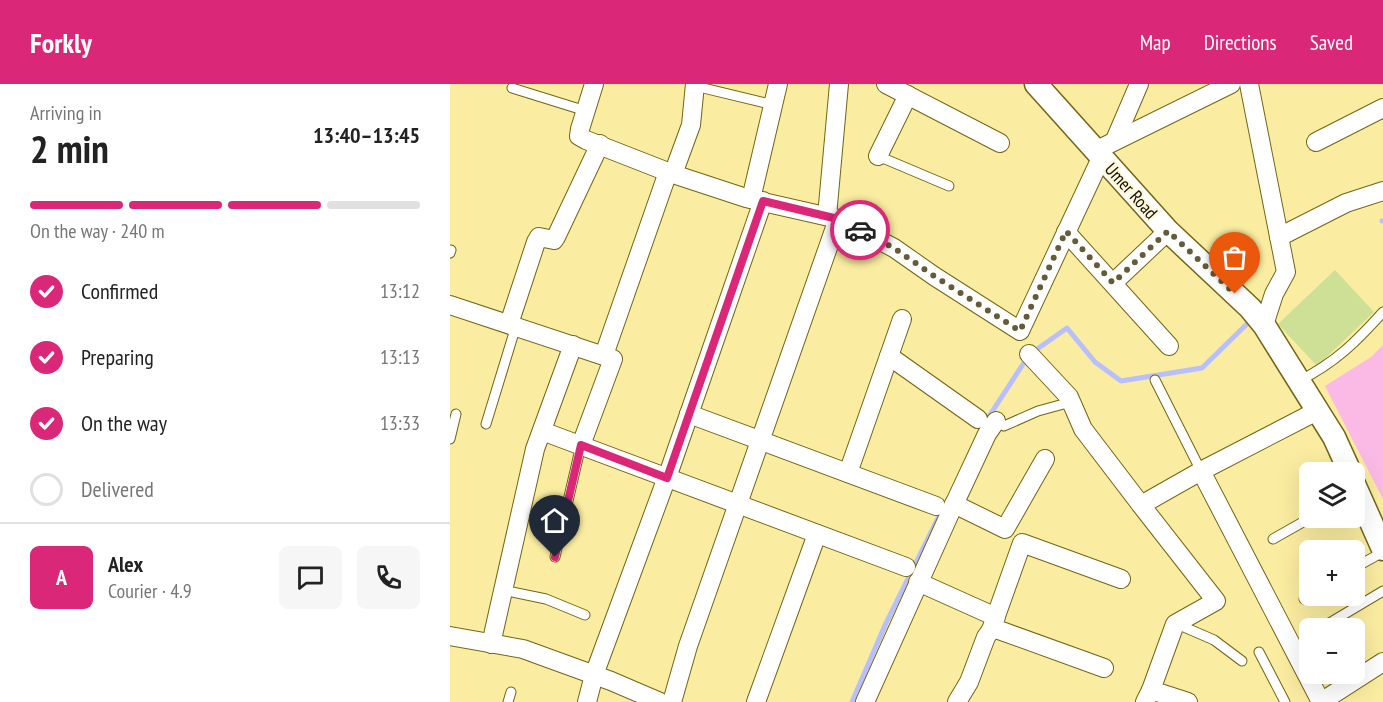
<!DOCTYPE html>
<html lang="en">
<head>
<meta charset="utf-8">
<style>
	:root { --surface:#fff; --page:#f6f6f6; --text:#222; --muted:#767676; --line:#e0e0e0; --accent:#db2777 }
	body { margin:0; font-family:"PT Sans Narrow",sans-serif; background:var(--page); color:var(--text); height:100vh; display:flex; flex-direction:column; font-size:22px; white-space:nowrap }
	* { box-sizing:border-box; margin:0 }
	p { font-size:20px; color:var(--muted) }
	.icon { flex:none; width:33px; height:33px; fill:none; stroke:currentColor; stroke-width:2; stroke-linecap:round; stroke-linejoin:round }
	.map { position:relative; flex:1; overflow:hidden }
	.panel { display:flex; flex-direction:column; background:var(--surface); width:450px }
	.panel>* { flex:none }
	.tools { position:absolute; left:849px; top:378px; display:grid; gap:12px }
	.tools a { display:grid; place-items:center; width:66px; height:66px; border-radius:9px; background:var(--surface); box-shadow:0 6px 24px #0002; font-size:30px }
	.pin { position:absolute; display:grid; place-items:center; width:51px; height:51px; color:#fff; margin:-62px -26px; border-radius:50% 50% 50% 0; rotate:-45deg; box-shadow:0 0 6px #0007 }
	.pin .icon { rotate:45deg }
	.courier { position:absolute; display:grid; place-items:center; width:60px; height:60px; margin:-30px; border:4px solid #db2777; border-radius:50%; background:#fff; color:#222; box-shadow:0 2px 8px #0007 }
	.overview em { font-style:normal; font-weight:700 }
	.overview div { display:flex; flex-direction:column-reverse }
	.overview { display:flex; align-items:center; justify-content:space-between; height:102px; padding:0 30px }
	h1 { font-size:39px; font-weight:700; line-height:45px }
	.bar { display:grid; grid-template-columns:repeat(4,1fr); gap:9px 6px; align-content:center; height:72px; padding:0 30px }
	.bar i { height:8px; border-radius:4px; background:var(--line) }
	.bar .selected { background:var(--accent) }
	.bar p { grid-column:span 4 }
	.line { display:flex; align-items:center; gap:15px; padding:0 30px; border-top:2px solid var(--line) }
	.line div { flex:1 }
	.round { display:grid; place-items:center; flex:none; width:63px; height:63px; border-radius:9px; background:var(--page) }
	ol { padding:0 30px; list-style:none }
	li { display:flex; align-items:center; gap:18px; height:66px }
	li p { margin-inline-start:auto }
	li .icon { padding:6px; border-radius:50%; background:var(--accent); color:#fff; stroke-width:4 }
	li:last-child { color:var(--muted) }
	li i { width:33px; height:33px; border:3px solid var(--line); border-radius:50% }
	header { display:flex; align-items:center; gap:36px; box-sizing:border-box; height:84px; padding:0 30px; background:var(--accent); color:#fff }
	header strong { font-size:28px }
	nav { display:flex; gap:33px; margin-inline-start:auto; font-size:21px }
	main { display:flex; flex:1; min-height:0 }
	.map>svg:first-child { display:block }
	.green { fill:#fabae5 }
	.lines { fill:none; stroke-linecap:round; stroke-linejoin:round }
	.stream { stroke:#b8bffe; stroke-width:5 }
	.building { fill:#cedf96 }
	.service-casing { stroke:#736515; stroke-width:11 }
	.minor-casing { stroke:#736515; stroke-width:20 }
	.tertiary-casing { stroke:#736515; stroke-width:25 }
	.service { stroke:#fff; stroke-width:9 }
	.minor { stroke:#fff; stroke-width:18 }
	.tertiary { stroke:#fff; stroke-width:22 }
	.done { stroke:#645c38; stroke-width:6; stroke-dasharray:0 10.8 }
	.route { stroke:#db2777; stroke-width:8 }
	.labels { text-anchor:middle; stroke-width:5; stroke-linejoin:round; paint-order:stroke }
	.street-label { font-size:18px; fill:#140f00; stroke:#fdf8db }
</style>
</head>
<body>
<header>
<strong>Forkly</strong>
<nav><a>Map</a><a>Directions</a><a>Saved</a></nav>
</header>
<main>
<section class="panel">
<div class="overview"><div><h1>2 min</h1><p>Arriving in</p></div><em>13:40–13:45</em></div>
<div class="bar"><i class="selected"></i><i class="selected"></i><i class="selected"></i><i></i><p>On the way · 240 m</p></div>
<ol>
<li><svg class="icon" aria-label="check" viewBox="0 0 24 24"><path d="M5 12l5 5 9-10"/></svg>Confirmed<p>13:12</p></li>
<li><svg class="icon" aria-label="check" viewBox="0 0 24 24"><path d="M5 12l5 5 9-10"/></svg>Preparing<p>13:13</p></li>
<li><svg class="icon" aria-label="check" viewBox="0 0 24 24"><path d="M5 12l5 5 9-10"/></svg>On the way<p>13:33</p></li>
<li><i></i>Delivered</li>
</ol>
<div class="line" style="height:108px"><b class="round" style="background:var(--accent);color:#fff">A</b><div><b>Alex</b><p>Courier · 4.9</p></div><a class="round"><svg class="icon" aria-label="chat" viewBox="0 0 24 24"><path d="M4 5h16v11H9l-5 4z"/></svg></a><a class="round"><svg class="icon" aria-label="phone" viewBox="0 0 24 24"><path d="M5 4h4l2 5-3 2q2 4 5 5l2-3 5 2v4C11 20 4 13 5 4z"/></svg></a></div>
</section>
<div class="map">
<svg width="933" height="618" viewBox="0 0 933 618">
	<rect width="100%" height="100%" fill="#faeca0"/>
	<!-- green -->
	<polygon class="green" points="933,261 933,415 875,302 921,273"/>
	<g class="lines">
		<!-- stream -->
		<g class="stream">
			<polyline points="932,137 933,137"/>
			<polyline points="583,268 617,244 645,278 671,297 752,284 802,235"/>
			<polyline points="536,337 577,274"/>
			<polyline points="402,618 436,539 492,426"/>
		</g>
	</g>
	<!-- building -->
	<polygon class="building" points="885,186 924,228 867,282 828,240"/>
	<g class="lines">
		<!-- service casing -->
		<g class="service-casing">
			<g id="service">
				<polyline points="245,2 324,21"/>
				<polyline points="62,4 136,27"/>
				<polyline points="428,72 499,102"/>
				<polyline points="0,169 1,166"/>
				<polyline points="705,296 751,387"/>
				<path d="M 849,297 C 886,278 906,258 933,228"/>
				<polyline points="546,337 554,342 588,327 621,318"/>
				<polyline points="36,340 66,242"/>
				<polyline points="0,355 6,330"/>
				<polyline points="823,455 860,434"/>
				<polyline points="105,473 131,361"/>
				<polyline points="904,484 933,468"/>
				<polyline points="53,506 96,515 135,531"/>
				<polyline points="854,515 860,511"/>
				<polyline points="727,540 764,556 792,577"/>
				<polyline points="871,544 933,507"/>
				<polyline points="809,568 835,618"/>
				<polyline points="58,618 61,608"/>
			</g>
		</g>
		<!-- minor casing -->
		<g class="minor-casing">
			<g id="minor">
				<polyline points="144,0 130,45 129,52 136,56 223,90 296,114 388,135 444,164 484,192 570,247 651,74"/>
				<polyline points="436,0 550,59"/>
				<polyline points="799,0 836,188 824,210 814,241"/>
				<polyline points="665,56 689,0"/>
				<polyline points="866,58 933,24"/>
				<polyline points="645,67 781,0"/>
				<polyline points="428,72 458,11"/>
				<polyline points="223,90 241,41 245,0"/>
				<polyline points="301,115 328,0"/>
				<polyline points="377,132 389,0"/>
				<polyline points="616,148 719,262"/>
				<polyline points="829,153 896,119 933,107"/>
				<polyline points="663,199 718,147"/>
				<polyline points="0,221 163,275 131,361"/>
				<polyline points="59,240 86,158 89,153 104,156 106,153 150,60"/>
				<polyline points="150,270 154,271 218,88"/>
				<polyline points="579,270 619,313 633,345 691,421 751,387 867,327"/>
				<polyline points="439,272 528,335"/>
				<polyline points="239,330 486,422"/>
				<polyline points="92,347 456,483"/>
				<polyline points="751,387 871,618"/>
				<polyline points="398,389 452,235"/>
				<polyline points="504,420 555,445 595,375"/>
				<polyline points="691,421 766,517 725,540 701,606"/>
				<polyline points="468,498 546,533"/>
				<polyline points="541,546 572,459 671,495"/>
				<polyline points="0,552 73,565 161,597 210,618"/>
				<polyline points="41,560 85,365 123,261"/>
				<polyline points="137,618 144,591 220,385 313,117"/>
				<polyline points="222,618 238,562 388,135"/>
				<polyline points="306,618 367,450"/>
				<polyline points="415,618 501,427 537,350 546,337"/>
				<polyline points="507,618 519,598 536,553 541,546 546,545 654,584"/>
				<polyline points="695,618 701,606 738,618"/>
				<polyline points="871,618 933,578"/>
			</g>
		</g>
		<!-- tertiary casing -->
		<g class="tertiary-casing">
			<g id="tertiary">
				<polyline points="586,0 718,147 800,224 814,241 884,353 900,388"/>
				<polyline points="904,400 933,465"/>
			</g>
		</g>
		<!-- service -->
		<use href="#service" class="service"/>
		<!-- minor -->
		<use href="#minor" class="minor"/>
		<!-- tertiary -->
		<use href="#tertiary" class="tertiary"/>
	</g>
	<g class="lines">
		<!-- done -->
		<polyline class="done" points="410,146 444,164 484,192 570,247 616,147 663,199 718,147 785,210"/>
		<!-- route -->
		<polyline class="route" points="105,473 131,361 217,394 313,117 388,135 410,146"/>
	</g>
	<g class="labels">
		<!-- street labels -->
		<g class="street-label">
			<text transform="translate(681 107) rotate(48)" y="6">Umer Road</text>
		</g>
	</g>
</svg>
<div class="tools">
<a><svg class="icon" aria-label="layers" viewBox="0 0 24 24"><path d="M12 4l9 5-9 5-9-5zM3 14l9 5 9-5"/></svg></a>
<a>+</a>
<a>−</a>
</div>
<div class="pin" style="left:785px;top:210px;background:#ea580c"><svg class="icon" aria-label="bag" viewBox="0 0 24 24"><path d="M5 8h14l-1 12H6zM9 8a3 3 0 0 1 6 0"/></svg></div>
<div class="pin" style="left:105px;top:473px;background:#1f2937"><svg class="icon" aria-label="home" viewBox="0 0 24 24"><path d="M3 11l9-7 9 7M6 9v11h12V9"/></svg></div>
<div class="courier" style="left:410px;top:146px"><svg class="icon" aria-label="car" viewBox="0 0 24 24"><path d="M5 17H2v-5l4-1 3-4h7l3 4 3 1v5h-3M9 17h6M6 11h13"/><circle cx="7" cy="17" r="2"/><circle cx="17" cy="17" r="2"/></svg></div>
</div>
</main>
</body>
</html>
